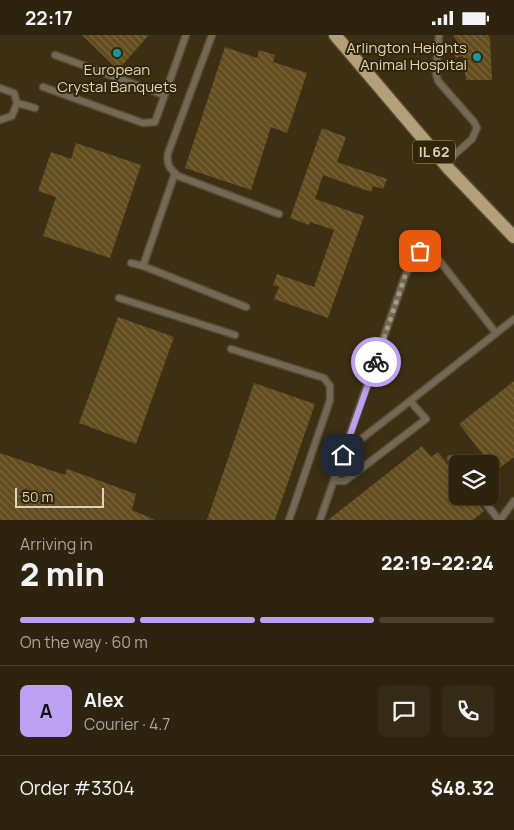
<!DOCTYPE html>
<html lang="en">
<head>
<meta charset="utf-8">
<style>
	:root { --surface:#2e230e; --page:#362b17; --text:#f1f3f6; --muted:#a7a49e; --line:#49402e; --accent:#bca0f2 }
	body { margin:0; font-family:Manrope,sans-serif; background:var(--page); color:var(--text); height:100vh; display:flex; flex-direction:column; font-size:19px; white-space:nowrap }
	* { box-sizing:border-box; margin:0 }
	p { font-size:16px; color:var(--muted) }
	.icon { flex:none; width:28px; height:28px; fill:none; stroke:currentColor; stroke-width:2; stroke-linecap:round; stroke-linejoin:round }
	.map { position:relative; height:485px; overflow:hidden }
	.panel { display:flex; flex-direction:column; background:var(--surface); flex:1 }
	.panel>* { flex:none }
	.buttons { position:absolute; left:449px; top:420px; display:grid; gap:10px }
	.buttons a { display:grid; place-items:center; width:50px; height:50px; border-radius:8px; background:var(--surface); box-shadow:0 1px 4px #0004,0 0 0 1px var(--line); font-size:25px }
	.scale { position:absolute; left:15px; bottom:12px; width:89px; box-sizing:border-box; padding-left:5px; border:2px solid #dbd3c3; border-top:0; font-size:14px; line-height:18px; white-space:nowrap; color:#dbd3c3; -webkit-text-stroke:4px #322508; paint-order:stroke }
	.pin { position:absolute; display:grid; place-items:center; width:42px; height:42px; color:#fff; margin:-21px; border-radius:10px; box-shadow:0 2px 8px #0006 }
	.courier { position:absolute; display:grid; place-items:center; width:50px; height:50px; margin:-25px; border:4px solid #bca0f2; border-radius:50%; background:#fff; color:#222; box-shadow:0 1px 6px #0007 }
	.headline em { font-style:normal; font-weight:800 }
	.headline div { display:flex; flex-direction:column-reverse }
	.headline { display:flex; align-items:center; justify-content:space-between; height:85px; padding:0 20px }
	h1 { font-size:32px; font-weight:800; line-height:38px }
	.bar { display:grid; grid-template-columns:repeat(4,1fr); gap:8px 5px; align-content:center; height:60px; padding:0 20px }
	.bar i { height:6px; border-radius:4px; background:var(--line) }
	.bar .current { background:var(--accent) }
	.bar p { grid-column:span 4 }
	.line { display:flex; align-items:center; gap:12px; padding:0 20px; border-top:1px solid var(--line) }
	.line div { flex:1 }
	.round { display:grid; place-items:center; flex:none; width:52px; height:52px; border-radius:8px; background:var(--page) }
	.status { display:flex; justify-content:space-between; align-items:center; height:35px; padding:0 25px; background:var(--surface); direction:ltr }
	.status svg { height:14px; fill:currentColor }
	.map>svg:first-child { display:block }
	.building { fill:url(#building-back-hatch) }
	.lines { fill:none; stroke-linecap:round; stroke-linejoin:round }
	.lane-casing { stroke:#594d33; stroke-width:9 }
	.primary-casing { stroke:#594d33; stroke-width:15 }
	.lane { stroke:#736956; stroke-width:6 }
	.primary { stroke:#b4a078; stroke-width:12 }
	.done { stroke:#a49a85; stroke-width:5; stroke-dasharray:0 9 }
	.route { stroke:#bca0f2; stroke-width:6 }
	.culture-dot { fill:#0f9aa8; stroke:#322508; stroke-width:2 }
	.labels { text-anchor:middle; stroke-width:4; stroke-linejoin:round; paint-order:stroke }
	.shield { fill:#322508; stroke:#a89f8b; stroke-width:1 }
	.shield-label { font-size:14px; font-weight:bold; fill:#dbd3c3 }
	.poi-label { font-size:15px; fill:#dbd3c3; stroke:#322508; text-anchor:end }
</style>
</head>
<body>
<div class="status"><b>22:17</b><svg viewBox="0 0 49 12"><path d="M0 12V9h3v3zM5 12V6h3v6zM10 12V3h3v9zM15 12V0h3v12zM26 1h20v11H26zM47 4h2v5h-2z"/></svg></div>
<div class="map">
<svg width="514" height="485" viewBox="0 0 514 485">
	<defs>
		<pattern id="building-back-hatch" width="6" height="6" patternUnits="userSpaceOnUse" patternTransform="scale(1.25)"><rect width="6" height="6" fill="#634d1f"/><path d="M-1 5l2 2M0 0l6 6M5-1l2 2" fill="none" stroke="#79663e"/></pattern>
	</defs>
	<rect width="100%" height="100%" fill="#3d2f13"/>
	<!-- building -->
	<g class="building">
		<polygon points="82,0 149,0 118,35"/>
		<polygon points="453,0 488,0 490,4 492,45 466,45 463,21 456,23 453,14 459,10"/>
		<polygon points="225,12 257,23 259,15 275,20 273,27 307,38 287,98 271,92 251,155 185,133"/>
		<polygon points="322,93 346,102 337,127 387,144 383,154 373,151 371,157 323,140 315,164 364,181 328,283 274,264 279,252 273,250 277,239 314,252 334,195 310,187 309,190 290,183"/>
		<polygon points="76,108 141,130 110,223 43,201 56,162 38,156 51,117 71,124"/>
		<polygon points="118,282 174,302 136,409 79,388"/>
		<polygon points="514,346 514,422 496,436 459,389"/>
		<polygon points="254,348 315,369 275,485 207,485"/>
		<polygon points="422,411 431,422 438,417 458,442 458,461 472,461 484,476 473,485 328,485"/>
		<polygon points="0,418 65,440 67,434 136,459 132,475 155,485 0,485"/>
	</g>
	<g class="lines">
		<!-- lane casing -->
		<g class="lane-casing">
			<g id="lane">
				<path d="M 212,0 L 168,118 C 166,130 170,134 178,141 L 279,179"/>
				<polyline points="439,0 436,39 438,46 474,87 477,93 472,104 444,129"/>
				<polyline points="55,20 164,60"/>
				<polyline points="43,52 143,88 155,87 186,0"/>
				<polyline points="0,53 14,58 17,68 35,73"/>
				<polyline points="0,85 12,81 17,68"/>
				<polyline points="131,228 143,231 246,272"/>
				<polyline points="143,231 175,138"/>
				<polyline points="119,263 235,300"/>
				<polyline points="231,314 324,343 330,351 330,365 289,485"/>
				<polyline points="348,406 356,408 410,366"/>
				<polyline points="451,424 458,432"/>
				<polyline points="334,446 345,446 426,384 410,366 514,284"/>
				<polyline points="480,461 499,485"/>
				<polyline points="320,485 405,241 413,225 420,216 431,215 496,298"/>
				<polyline points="500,485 514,466"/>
			</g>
		</g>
		<!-- primary casing -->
		<g class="primary-casing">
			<polyline id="primary" points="335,0 448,133 514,202"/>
		</g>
		<!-- lane -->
		<use href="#lane" class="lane"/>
		<!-- primary -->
		<use href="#primary" class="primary"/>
	</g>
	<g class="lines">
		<!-- done -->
		<polyline class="done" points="376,327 405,241 413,226 420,216"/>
		<!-- route -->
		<polyline class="route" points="343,420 376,327"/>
	</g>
	<!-- markers -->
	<g class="culture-dot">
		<circle cx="117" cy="18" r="5"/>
		<circle cx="477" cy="22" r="5"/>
	</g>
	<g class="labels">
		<!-- shield labels -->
		<rect class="shield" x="413" y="105.5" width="42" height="23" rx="4"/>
		<g class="shield-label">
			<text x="434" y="122">IL 62</text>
		</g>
		<!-- poi labels -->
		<g class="poi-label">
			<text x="467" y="18">Arlington Heights<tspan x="467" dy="17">Animal Hospital</tspan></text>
			<text x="117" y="40" text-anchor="middle">European<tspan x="117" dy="17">Crystal Banquets</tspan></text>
		</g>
	</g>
</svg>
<div class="buttons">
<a><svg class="icon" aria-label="layers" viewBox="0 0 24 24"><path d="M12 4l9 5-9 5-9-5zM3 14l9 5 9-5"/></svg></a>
</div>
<div class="scale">50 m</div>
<div class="pin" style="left:420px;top:216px;background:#ea580c"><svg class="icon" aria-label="bag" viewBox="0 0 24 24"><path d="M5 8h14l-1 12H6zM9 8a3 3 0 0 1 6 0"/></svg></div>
<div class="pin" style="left:343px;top:420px;background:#1f2937"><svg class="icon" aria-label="home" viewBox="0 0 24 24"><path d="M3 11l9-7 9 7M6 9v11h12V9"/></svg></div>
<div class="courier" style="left:376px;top:327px"><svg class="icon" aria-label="bike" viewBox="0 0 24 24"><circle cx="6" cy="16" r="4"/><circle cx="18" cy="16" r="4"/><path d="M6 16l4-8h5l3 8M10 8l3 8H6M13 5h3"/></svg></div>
</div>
<section class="panel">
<div class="headline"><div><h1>2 min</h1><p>Arriving in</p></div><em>22:19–22:24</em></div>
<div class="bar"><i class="current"></i><i class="current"></i><i class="current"></i><i></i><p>On the way · 60 m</p></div>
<div class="line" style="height:90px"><b class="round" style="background:var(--accent);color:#111">A</b><div><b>Alex</b><p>Courier · 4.7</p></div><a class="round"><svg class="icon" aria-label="chat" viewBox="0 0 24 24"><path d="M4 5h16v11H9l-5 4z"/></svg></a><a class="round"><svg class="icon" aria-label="phone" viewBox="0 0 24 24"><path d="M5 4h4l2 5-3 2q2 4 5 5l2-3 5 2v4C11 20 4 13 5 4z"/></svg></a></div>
<div class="line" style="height:65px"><div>Order #3304</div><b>$48.32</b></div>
</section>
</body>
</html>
